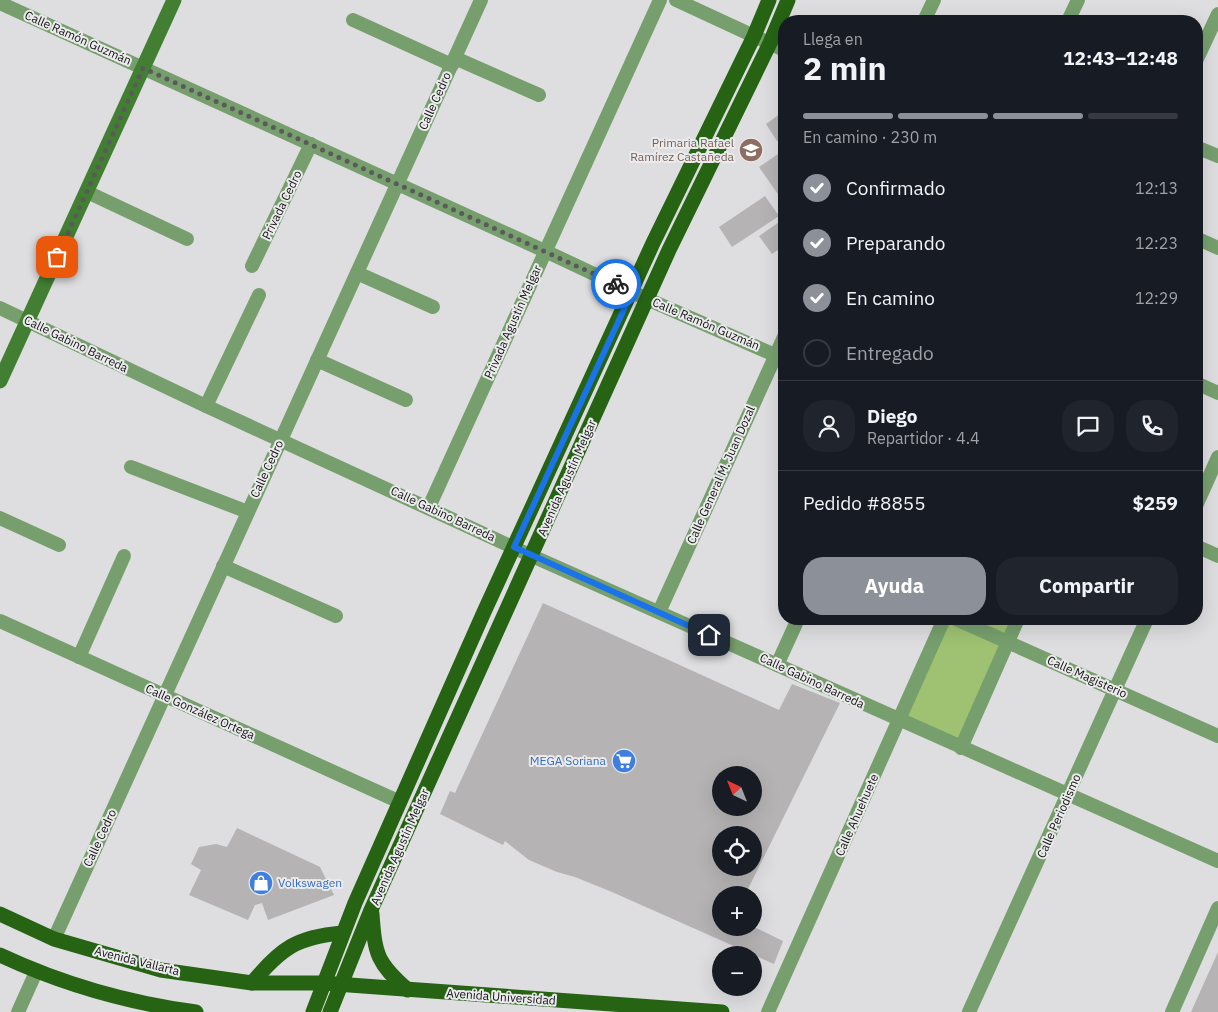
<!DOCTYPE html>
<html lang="es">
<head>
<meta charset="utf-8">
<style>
	:root { --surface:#171b24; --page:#20242c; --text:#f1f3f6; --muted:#9ea1a6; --line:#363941; --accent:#8c9099 }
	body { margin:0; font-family:"IBM Plex Sans",sans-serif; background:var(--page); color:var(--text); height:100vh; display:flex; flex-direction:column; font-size:19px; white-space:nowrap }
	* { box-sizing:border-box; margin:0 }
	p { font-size:16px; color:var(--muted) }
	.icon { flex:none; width:28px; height:28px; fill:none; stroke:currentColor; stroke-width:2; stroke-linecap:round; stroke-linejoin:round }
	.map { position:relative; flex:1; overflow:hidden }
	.sheet { position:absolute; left:778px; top:15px; width:425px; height:610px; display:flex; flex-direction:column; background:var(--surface); border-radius:20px; box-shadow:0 5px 20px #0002 }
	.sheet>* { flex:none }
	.needle { width:32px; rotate:317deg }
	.tools { position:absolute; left:712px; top:766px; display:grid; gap:10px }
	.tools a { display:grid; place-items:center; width:50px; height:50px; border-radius:50%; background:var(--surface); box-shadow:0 5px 20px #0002; font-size:25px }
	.pin { position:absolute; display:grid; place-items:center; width:42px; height:42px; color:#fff; margin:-21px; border-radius:10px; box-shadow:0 2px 8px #0006 }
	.courier { position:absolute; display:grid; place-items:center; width:50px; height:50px; margin:-25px; border:4px solid #1a73e8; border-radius:50%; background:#fff; color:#222; box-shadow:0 1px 6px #0007 }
	.headline em { font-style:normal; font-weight:700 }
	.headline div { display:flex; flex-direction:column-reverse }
	.headline { display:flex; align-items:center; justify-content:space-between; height:85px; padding:0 25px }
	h1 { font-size:32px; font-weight:700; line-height:38px }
	.bar { display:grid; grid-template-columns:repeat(4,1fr); gap:8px 5px; align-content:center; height:60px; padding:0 25px }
	.bar i { height:6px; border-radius:4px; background:var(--line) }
	.bar .current { background:var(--accent) }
	.bar p { grid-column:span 4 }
	.line { display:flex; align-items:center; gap:12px; padding:0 25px; border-top:1px solid var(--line) }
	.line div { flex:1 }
	.round { display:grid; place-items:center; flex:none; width:52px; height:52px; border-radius:20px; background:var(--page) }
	ol { padding:0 25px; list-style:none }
	li { display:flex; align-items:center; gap:15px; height:55px }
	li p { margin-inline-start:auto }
	li .icon { padding:5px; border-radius:50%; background:var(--accent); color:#fff; stroke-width:4 }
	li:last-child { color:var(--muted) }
	li i { width:28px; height:28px; border:2px solid var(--line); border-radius:50% }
	.button { display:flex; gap:10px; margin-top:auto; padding:10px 25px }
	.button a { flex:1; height:58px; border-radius:20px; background:var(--accent); color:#fff; font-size:20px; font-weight:700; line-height:58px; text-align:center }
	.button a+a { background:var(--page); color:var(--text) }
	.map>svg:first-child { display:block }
	.green { fill:#9ec271 }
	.building { fill:#b5b3b3; fill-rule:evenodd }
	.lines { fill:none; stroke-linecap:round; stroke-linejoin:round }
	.street { stroke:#779f6d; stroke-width:14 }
	.secondary { stroke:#427f32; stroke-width:15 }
	.primary { stroke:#266414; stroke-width:15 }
	.done { stroke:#5a5a5b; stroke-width:5; stroke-dasharray:0 9 }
	.route { stroke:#1a73e8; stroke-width:6 }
	.labels { text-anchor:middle; stroke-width:4; stroke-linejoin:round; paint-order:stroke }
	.street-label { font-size:12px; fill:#131313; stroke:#ebebed }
	.education-label { font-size:12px; fill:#785e54; stroke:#ebebed; text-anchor:end }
	.shop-label { font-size:12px; fill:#366cbe; stroke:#ebebed; text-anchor:end }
</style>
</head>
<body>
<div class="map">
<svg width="1218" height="1012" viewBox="0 0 1218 1012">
	<rect width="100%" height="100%" fill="#dedee0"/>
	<!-- green -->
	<polygon class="green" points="944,619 1018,619 961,748 899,721"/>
	<!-- building -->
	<g class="building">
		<polygon points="784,111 784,137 777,141 766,124"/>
		<polygon points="784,150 784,203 759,167"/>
		<polygon points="765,196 779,216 732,247 719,227"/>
		<polygon points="782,220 784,246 772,254 759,236"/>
		<path d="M 543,603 L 779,710 L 792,684 L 840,703 L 745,895 L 721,895 L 721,928 L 754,927 L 783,941 L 774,964 L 612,892 L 575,877 L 557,872 L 529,860 L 505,841 L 503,845 L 440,814 L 450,791 L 455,793 ZM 721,775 L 754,775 L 754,808 L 721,808 ZM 721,835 L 754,835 L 754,868 L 721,868 Z"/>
		<polygon points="237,828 320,867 334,895 268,920 262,903 255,905 248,920 189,895 201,870 191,864 199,847 216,844 227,847"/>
		<polygon points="1218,952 1218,1012 1191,1012"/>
	</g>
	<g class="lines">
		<!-- street -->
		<g class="street">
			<polyline points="676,0 784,50"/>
			<polyline points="0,3 545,251 647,299 784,359"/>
			<polyline points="353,20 452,65"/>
			<polyline points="924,21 934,0"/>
			<polyline points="1068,21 1078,0"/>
			<polyline points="455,58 539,95"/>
			<polyline points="1196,61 1218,14"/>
			<polyline points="1196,147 1218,156"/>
			<polyline points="87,192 187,239"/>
			<polyline points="1196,238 1218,248"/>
			<polyline points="252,266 311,144"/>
			<polyline points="357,273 433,307"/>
			<polyline points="0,308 206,406 532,556 1218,861"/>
			<polyline points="317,360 406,400"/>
			<polyline points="1196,383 1218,393"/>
			<polyline points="206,406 259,295"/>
			<polyline points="131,467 248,512"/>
			<polyline points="1196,506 1218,457"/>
			<polyline points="429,507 660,0"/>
			<polyline points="0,518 59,545"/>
			<polyline points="1196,546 1218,556"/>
			<polyline points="223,566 336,616"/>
			<polyline points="659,612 784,337"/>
			<polyline points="956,619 1218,736"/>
			<polyline points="0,621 400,802"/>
			<polyline points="79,657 124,556"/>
			<polyline points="777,665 798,619"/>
			<polyline points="961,748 1018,619"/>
			<polyline points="54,939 481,0"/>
			<polyline points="18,1012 36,972"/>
			<polyline points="768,1012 944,619"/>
			<polyline points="969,1012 1147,619"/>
			<polyline points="1172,1012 1218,908"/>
		</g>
		<!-- secondary -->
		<polyline class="secondary" points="0,381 174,0"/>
		<!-- primary -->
		<g class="primary">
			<polyline points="0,914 54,939 161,970 252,983 322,983 722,1012"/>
			<path d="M 372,914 C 375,955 377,963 408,990"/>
			<path d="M 0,955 C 62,984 129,1003 196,1012"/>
			<path d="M 252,983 C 281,948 297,937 342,933"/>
			<polyline points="313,1012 355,903 484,612 653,243 754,36 769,0"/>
			<polyline points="330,1012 371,910 669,250 770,43 788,0"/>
		</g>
	</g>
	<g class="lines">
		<!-- done -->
		<polyline class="done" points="57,257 143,68 616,284"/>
		<!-- route -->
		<polyline class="route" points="616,284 632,292 514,547 709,635"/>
	</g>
	<!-- icons -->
	<defs>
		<g id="school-disc" transform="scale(1.25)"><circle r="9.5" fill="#8d6e63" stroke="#ebebed"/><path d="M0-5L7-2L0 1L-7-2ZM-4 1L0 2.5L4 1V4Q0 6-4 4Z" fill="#fff"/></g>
		<g id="supermarket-disc" transform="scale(1.25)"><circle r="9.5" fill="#3f7fe0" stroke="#ebebed"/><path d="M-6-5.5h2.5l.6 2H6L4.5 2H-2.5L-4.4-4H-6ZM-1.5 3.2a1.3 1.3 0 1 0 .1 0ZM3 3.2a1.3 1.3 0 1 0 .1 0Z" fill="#fff"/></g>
		<g id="shop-disc" transform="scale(1.25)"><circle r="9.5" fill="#3f7fe0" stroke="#ebebed"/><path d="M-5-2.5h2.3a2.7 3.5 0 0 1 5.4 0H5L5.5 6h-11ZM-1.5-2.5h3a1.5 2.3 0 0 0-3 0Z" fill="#fff"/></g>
	</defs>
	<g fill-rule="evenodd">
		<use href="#school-disc" x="751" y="150"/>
		<use href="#supermarket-disc" x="624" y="761"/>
		<use href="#shop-disc" x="261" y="883"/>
	</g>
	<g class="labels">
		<!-- street labels -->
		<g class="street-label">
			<text transform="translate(78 38) rotate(24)" y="4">Calle Ramón Guzmán</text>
			<text transform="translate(435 101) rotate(-66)" y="4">Calle Cedro</text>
			<text transform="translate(282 205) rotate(-64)" y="4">Privada Cedro</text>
			<text transform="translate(513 322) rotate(-66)" y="4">Privada Agustín Melgar</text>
			<text transform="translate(706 324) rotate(23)" y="4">Calle Ramón Guzmán</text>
			<text transform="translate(76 344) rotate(26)" y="4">Calle Gabino Barreda</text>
			<text transform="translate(267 469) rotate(-65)" y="4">Calle Cedro</text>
			<text transform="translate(721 475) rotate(-66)" y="4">Calle General M. Juan Dozal</text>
			<text transform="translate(567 478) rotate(-66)" y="4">Avenida Agustín Melgar</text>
			<text transform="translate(443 514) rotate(25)" y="4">Calle Gabino Barreda</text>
			<text transform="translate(1087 677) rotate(24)" y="4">Calle Magisterio</text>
			<text transform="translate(812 681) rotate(25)" y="4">Calle Gabino Barreda</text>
			<text transform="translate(200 712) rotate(24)" y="4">Calle González Ortega</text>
			<text transform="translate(857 815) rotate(-66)" y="4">Calle Ahuehuete</text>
			<text transform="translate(1059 816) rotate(-66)" y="4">Calle Periodismo</text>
			<text transform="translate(100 838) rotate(-65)" y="4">Calle Cedro</text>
			<text transform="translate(400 847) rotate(-66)" y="4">Avenida Agustín Melgar</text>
			<text transform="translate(137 961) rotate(14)" y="4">Avenida Vallarta</text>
			<text transform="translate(501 997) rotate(4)" y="4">Avenida Universidad</text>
		</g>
		<!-- education labels -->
		<g class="education-label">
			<text x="734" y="147">Primaria Rafael<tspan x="734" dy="14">Ramírez Castañeda</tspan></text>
		</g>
		<!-- shop labels -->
		<g class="shop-label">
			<text x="606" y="765">MEGA Soriana</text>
			<text x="278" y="887" text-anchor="start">Volkswagen</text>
		</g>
	</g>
</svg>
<div class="tools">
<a><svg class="needle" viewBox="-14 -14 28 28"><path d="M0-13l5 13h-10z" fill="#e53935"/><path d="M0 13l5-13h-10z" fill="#9ea1a6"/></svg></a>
<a><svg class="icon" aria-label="locate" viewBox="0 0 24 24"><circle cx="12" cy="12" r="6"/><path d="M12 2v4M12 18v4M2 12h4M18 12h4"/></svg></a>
<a>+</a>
<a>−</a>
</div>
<div class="pin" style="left:57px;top:257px;background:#ea580c"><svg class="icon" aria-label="bag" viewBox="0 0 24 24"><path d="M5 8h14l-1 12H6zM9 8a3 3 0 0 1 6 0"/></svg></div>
<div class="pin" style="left:709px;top:635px;background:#1f2937"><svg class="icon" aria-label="home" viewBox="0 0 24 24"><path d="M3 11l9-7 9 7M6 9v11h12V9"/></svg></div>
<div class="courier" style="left:616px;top:284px"><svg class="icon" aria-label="bike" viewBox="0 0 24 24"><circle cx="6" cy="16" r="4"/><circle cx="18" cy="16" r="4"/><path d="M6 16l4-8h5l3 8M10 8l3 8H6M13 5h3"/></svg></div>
<section class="sheet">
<div class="headline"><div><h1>2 min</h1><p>Llega en</p></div><em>12:43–12:48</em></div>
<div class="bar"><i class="current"></i><i class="current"></i><i class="current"></i><i></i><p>En camino · 230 m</p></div>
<ol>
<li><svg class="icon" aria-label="check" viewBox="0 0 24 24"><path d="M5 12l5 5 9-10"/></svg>Confirmado<p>12:13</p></li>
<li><svg class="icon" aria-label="check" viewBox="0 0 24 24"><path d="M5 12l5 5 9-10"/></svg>Preparando<p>12:23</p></li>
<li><svg class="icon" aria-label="check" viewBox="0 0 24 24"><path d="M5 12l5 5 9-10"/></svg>En camino<p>12:29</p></li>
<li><i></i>Entregado</li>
</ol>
<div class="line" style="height:90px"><a class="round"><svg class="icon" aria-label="person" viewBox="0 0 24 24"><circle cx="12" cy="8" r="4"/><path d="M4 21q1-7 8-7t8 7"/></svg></a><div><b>Diego</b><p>Repartidor · 4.4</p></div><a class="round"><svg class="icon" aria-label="chat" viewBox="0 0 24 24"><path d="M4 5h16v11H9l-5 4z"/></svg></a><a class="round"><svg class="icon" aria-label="phone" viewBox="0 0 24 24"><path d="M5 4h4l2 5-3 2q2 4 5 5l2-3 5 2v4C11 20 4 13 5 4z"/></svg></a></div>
<div class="line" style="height:65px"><div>Pedido #8855</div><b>$259</b></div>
<div class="button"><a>Ayuda</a><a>Compartir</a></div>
</section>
</div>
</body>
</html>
